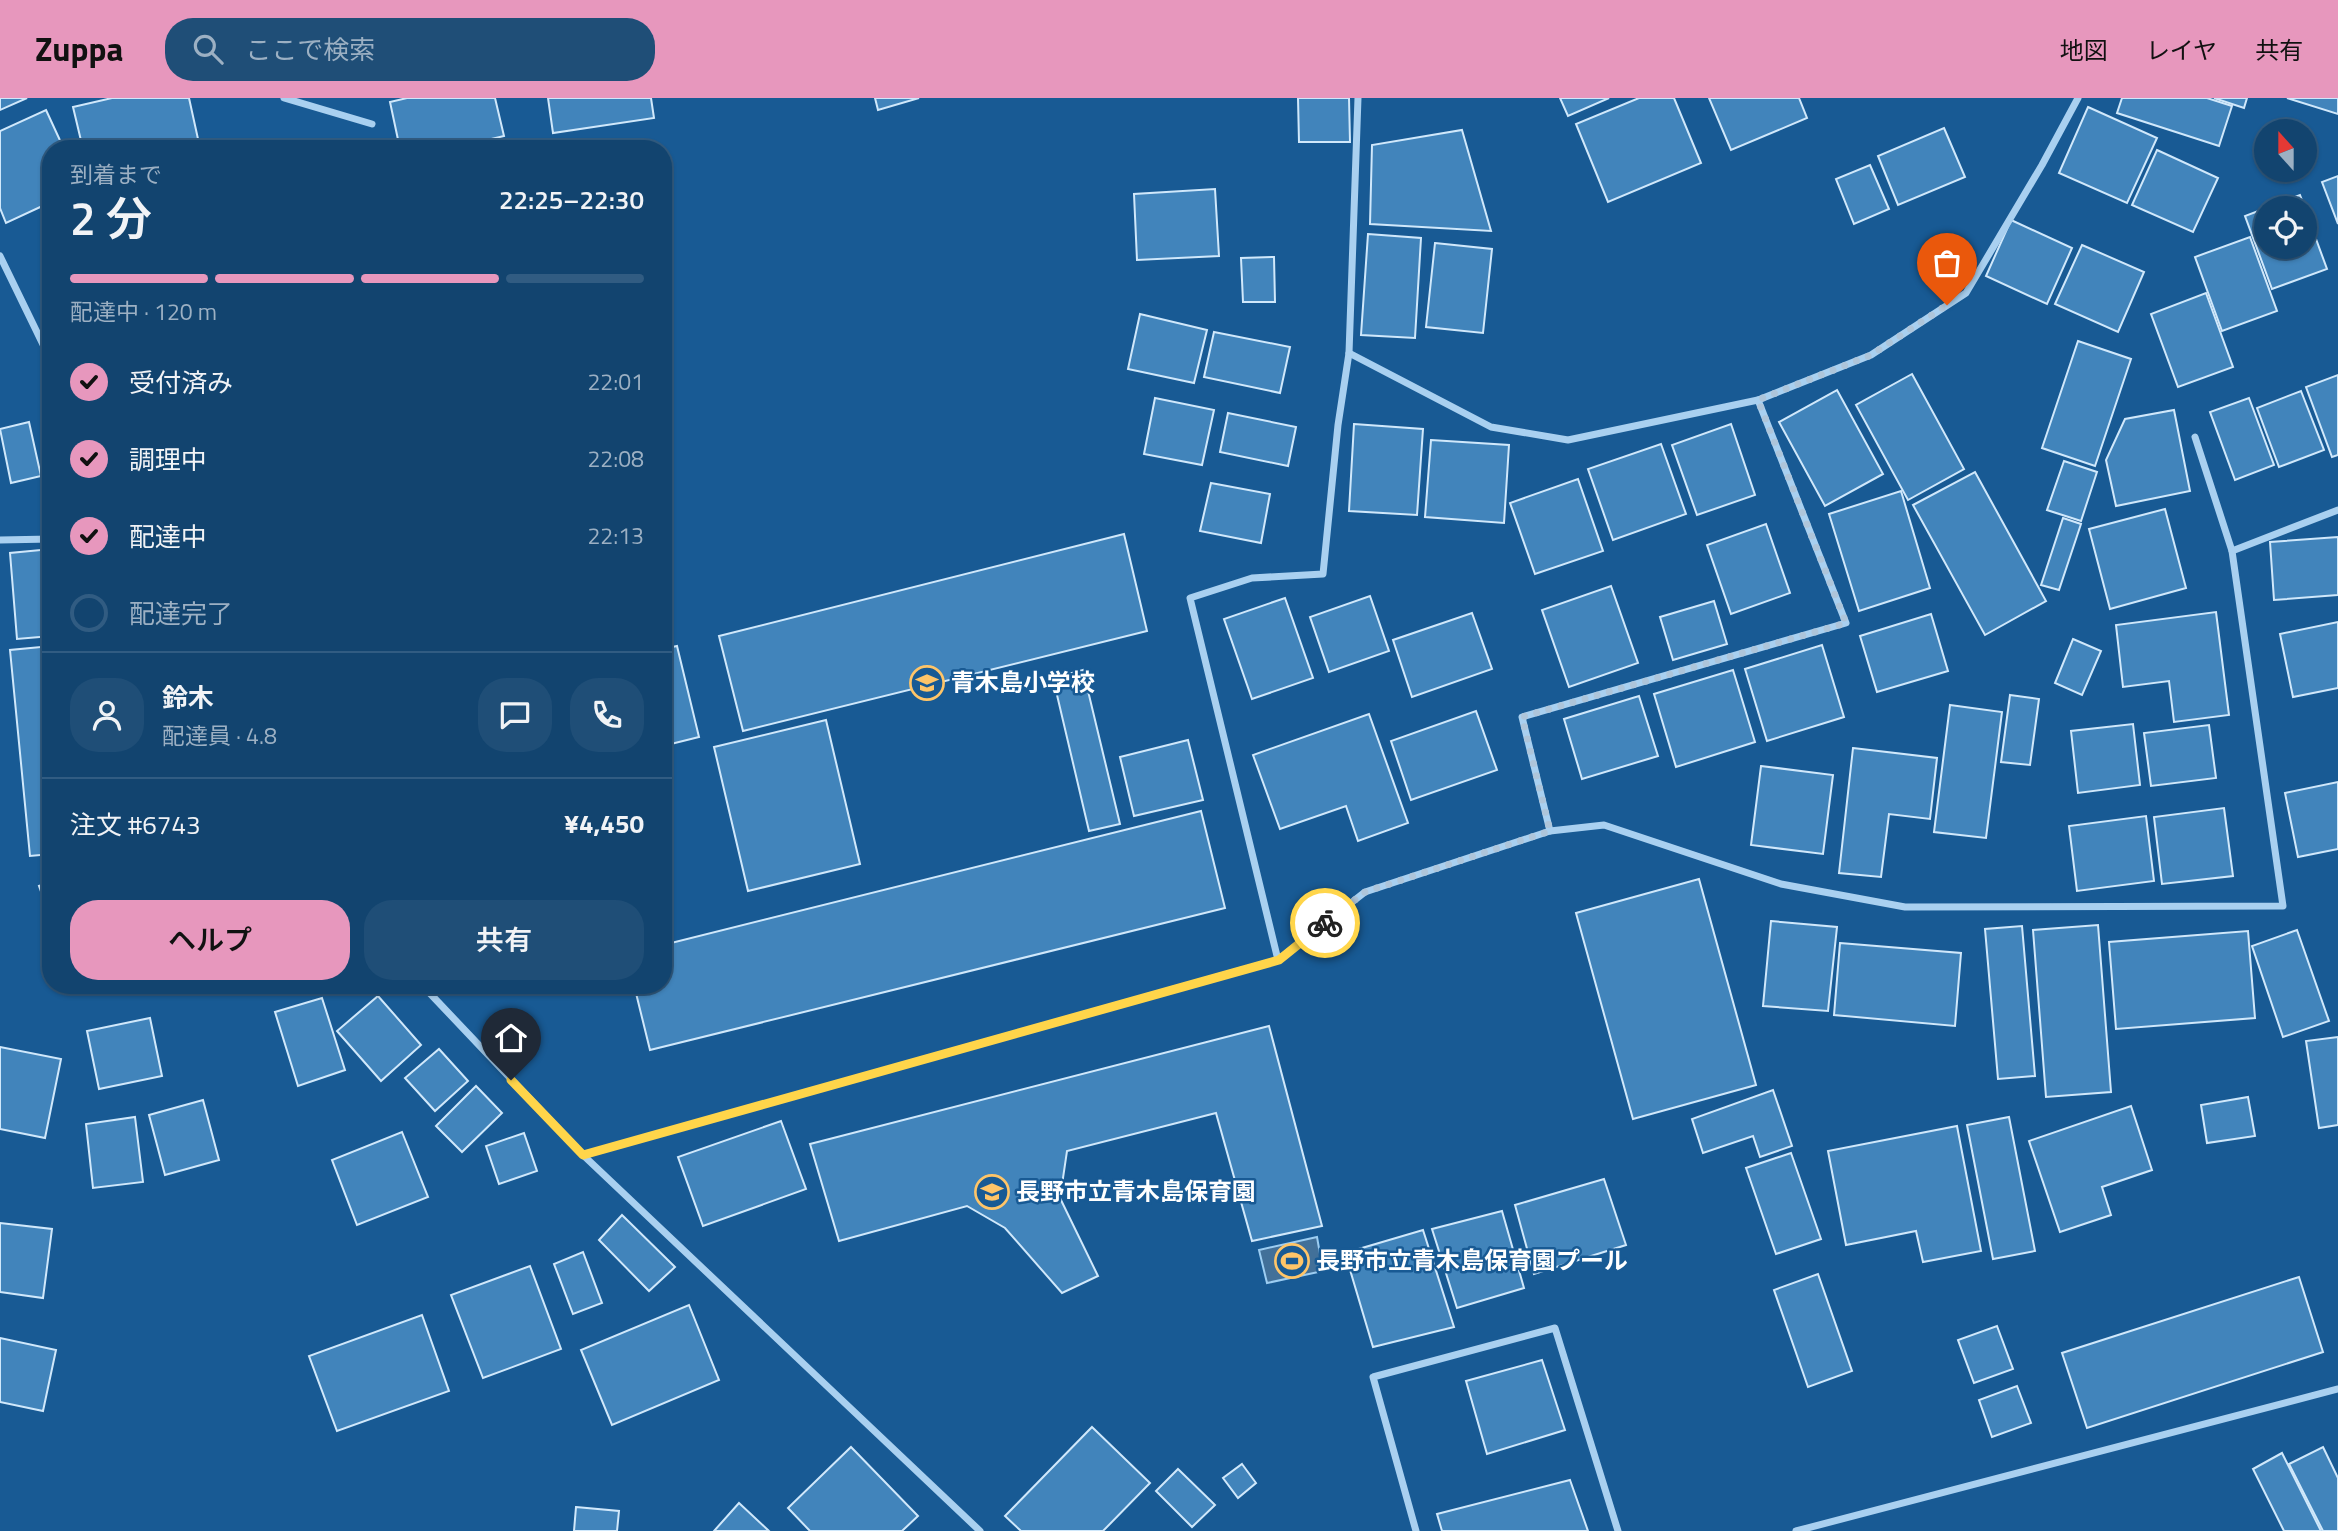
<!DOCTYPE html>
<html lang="ja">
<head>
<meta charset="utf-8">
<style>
	:root { --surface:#12446f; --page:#1f4e77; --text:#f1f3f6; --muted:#9cb0c3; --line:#315c82; --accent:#e797bd }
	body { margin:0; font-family:"Titillium Web","Noto Sans JP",sans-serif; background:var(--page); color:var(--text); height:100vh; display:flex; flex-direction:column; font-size:26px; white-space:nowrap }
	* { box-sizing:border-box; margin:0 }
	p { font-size:23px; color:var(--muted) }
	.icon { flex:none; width:38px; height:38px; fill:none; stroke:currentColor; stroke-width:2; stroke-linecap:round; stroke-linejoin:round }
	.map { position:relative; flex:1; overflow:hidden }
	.side { position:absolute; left:42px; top:42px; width:630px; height:854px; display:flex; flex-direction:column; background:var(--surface); border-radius:28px; box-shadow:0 2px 5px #0004,0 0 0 2px var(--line) }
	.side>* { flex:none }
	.needle { width:46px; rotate:339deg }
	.buttons { position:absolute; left:2254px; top:21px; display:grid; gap:14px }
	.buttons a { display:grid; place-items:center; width:63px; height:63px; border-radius:50%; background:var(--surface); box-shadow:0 2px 5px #0004,0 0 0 2px var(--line); font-size:35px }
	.pin { position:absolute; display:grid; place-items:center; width:60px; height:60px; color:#fff; margin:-72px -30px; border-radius:50% 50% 50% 0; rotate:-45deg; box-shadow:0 0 7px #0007 }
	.pin .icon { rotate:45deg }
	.courier { position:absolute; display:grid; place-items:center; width:70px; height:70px; margin:-35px; border:5px solid #ffd54a; border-radius:50%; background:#fff; color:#222; box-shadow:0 2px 9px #0007 }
	.head em { font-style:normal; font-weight:600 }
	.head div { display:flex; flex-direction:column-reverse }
	.head { display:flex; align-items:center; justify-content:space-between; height:119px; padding:0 28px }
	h1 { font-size:46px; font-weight:600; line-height:52px }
	.bar { display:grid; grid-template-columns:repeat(4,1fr); gap:10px 7px; align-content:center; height:84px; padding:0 28px }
	.bar i { height:9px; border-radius:5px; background:var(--line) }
	.bar .on { background:var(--accent) }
	.bar p { grid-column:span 4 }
	.line { display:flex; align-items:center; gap:18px; padding:0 28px; border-top:2px solid var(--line) }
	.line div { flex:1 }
	.round { display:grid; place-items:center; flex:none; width:74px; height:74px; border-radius:28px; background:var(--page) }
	ol { padding:0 28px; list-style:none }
	li { display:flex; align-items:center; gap:21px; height:77px }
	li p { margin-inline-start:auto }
	li .icon { padding:7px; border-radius:50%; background:var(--accent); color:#111; stroke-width:4 }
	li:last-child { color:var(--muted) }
	li i { width:38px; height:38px; border:4px solid var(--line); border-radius:50% }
	.cta { display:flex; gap:14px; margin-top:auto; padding:14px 28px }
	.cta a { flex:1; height:80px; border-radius:28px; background:var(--accent); color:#111; font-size:28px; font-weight:600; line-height:80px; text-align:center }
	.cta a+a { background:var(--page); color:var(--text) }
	header { display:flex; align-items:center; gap:42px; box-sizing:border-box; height:98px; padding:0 35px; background:var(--accent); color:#111 }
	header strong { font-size:33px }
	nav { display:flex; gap:38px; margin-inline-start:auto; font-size:24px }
	.search { width:490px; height:63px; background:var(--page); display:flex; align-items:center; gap:18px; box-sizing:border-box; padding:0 24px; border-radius:28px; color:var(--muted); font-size:26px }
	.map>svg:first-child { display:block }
	.water { fill:#427099; stroke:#9ccdf2; stroke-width:2 }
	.building { fill:#4184bb; stroke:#d0e8fb; stroke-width:2 }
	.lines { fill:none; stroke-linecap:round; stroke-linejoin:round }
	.minor { stroke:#a9d0f0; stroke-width:7 }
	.done { stroke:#aec5da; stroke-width:7; stroke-dasharray:0 12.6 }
	.route { stroke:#ffd54a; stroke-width:9 }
	.labels { text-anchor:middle; stroke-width:5; stroke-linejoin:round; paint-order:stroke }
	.poi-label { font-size:24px; font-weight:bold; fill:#fff; stroke:#185a94; text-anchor:start }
</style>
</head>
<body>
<header>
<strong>Zuppa</strong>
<div class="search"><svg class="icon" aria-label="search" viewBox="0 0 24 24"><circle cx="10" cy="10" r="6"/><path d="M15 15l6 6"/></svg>ここで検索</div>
<nav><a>地図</a><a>レイヤ</a><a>共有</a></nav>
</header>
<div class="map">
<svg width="2338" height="1433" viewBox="0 0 2338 1433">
	<rect width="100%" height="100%" fill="#185a94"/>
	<!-- water -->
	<polygon class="water" points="1317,1139 1323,1173 1267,1185 1259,1152"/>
	<!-- building -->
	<g class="building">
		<polygon points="0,0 27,0 0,12"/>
		<polygon points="112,0 189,0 200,50 83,51 73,9"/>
		<polygon points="407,0 495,0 504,38 449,51 400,51 390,4"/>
		<polygon points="548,0 651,0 654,20 553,35"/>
		<polygon points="875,0 919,0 878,12"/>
		<polygon points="1298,0 1349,0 1350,44 1299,44"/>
		<polygon points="1560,0 1609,0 1568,18"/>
		<polygon points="1639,0 1674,0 1701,65 1608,104 1576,26"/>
		<polygon points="1709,0 1799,0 1807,20 1731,52"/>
		<polygon points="2122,0 2207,0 2232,8 2219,48 2117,15"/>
		<polygon points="2214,0 2247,0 2244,10"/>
		<polygon points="2287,0 2338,0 2338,16"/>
		<polygon points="2088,9 2157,40 2127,105 2059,75"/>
		<polygon points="46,12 64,51 51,51 51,104 6,125 0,110 0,33"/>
		<polygon points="1944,30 1965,79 1898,107 1878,58"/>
		<polygon points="1462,32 1491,133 1370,126 1372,47"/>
		<polygon points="2157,52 2218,80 2193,134 2132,107"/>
		<polygon points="1870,67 1889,111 1854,126 1836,81"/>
		<polygon points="2338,78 2338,126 2322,84"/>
		<polygon points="1215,91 1219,158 1137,162 1134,96"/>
		<polygon points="2300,97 2305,110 2266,110 2266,149 2305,149 2305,111 2327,171 2272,191 2245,118"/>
		<polygon points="2011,122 2072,150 2047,206 1986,178"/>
		<polygon points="1368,136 1421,140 1415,240 1361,237"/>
		<polygon points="2250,139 2277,213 2222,233 2195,159"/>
		<polygon points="1435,145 1492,151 1483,235 1426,229"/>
		<polygon points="2082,147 2144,174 2118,234 2055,206"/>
		<polygon points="1274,159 1275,204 1243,204 1241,160"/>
		<polygon points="2206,195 2233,269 2178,289 2151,216"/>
		<polygon points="1140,216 1207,232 1194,285 1128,271"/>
		<polygon points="1214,234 1290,249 1280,295 1204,279"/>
		<polygon points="2078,243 2131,261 2095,368 2042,350"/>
		<polygon points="1912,276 1964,371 1908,402 1856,307"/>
		<polygon points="2338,277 2338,357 2332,359 2306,289"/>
		<polygon points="1837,292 1883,376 1825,408 1779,324"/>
		<polygon points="2301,293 2324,352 2279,369 2257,310"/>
		<polygon points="1155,300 1214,312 1202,367 1144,356"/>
		<polygon points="2249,300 2274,367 2235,382 2210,314"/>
		<polygon points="2174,312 2190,393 2116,408 2106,362 2125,321"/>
		<polygon points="1228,315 1296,329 1288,368 1220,354"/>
		<polygon points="29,324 41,378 11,385 0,331"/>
		<polygon points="1354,326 1423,331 1417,417 1349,413"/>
		<polygon points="1731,326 1755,397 1697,417 1672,347"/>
		<polygon points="1431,342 1509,347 1504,425 1425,419"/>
		<polygon points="1661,346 1686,416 1613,442 1588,371"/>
		<polygon points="2064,363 2097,374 2081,423 2047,412"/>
		<polygon points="1975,374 2046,503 1985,537 1913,407"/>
		<polygon points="1578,381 1603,453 1535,476 1510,405"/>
		<polygon points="1211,385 1270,396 1261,445 1200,433"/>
		<polygon points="1901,393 1930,490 1859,513 1829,416"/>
		<polygon points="2165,411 2186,490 2110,511 2089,431"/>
		<polygon points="2063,420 2081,426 2059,492 2041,487"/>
		<polygon points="1766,426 1790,495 1731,516 1707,447"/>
		<polygon points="1124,436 1147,533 743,633 719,538"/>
		<polygon points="2338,439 2338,497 2274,502 2270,444"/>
		<polygon points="51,451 51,538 17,541 10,455"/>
		<polygon points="1611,488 1638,565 1569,589 1542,512"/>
		<polygon points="1370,498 1389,553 1329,574 1310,519"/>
		<polygon points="1285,500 1313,580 1252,601 1224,521"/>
		<polygon points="1714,503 1727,546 1673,562 1660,519"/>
		<polygon points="2216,514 2229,617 2174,624 2169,583 2123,589 2116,527"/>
		<polygon points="1472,515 1492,571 1412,599 1393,542"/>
		<polygon points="1931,516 1948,573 1877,594 1860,538"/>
		<polygon points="2338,524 2338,590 2293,599 2280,536"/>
		<polygon points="2073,541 2101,553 2082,597 2055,585"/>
		<polygon points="1822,547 1844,619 1767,643 1745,571"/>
		<polygon points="51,548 51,756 30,758 10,552"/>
		<polygon points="677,548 699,639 663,648 663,551"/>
		<polygon points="1083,572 1120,726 1089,733 1053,580"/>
		<polygon points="1733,572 1755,644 1676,669 1654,596"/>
		<polygon points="2010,597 2039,601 2030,667 2001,664"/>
		<polygon points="1639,598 1658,658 1582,681 1564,621"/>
		<polygon points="1950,607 2002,614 1986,740 1934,734"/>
		<polygon points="1476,613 1497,672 1411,702 1391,643"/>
		<polygon points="1369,616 1408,725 1358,743 1346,708 1280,731 1253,657"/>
		<polygon points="826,622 860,766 748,793 714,649"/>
		<polygon points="2133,626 2140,687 2078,695 2071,633"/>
		<polygon points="2209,627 2216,680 2151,688 2144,635"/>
		<polygon points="1188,642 1203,702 1134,718 1120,659"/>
		<polygon points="1853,650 1937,660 1930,721 1889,716 1881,779 1839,775"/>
		<polygon points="1761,668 1833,677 1823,756 1751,747"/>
		<polygon points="2338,684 2338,751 2298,759 2285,695"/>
		<polygon points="2224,710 2233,778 2162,786 2154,719"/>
		<polygon points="1201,713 1225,810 650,952 634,887 663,887 663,847"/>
		<polygon points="2146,718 2154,783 2077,793 2069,728"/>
		<polygon points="1699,781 1756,987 1633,1021 1576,815"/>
		<polygon points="51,784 51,822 39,788"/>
		<polygon points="1771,823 1837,829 1828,913 1763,908"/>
		<polygon points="2098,827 2111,994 2046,999 2033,832"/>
		<polygon points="2022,828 2035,978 1998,981 1985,831"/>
		<polygon points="2297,832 2329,923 2283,939 2252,848"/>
		<polygon points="2248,833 2255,920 2116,931 2109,844"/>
		<polygon points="1840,845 1961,855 1955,928 1834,917"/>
		<polygon points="378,898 421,947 381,983 337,933"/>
		<polygon points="322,900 345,972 298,988 275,914"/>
		<polygon points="150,920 162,978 99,991 87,933"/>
		<polygon points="1269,928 1322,1128 1252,1143 1216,1015 1067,1053 1060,1100 1098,1178 1062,1195 1005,1130 967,1108 839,1143 810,1046"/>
		<polygon points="2338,939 2338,1027 2319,1030 2306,943"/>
		<polygon points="0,949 61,961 45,1040 0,1031"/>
		<polygon points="439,951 468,983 435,1013 405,980"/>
		<polygon points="476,988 502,1015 462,1054 436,1028"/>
		<polygon points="1773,992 1792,1048 1760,1059 1753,1038 1703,1055 1692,1021"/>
		<polygon points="2248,999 2255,1038 2207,1045 2201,1007"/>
		<polygon points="203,1002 219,1062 165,1077 149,1017"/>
		<polygon points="2131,1008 2152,1072 2102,1089 2111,1117 2060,1134 2029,1043"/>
		<polygon points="135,1019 143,1084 93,1090 86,1026"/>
		<polygon points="2009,1019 2035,1153 1993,1161 1967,1027"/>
		<polygon points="781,1023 806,1091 703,1128 678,1059"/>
		<polygon points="1957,1028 1981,1153 1923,1164 1916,1133 1846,1147 1828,1053"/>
		<polygon points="402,1034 428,1099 357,1127 332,1062"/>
		<polygon points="524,1035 537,1073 499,1086 486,1048"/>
		<polygon points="1791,1055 1821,1141 1776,1156 1746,1070"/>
		<polygon points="1604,1081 1626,1147 1534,1176 1515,1107"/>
		<polygon points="1502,1113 1524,1190 1457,1210 1432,1131"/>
		<polygon points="622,1117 675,1169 649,1193 599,1142"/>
		<polygon points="0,1125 52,1131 43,1200 0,1194"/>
		<polygon points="1423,1132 1454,1229 1373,1249 1345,1155"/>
		<polygon points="583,1154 602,1205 573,1216 554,1166"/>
		<polygon points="530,1168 561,1251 483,1280 451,1197"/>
		<polygon points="1818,1176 1852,1273 1808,1289 1774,1192"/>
		<polygon points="2299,1179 2323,1254 2087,1330 2062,1255"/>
		<polygon points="689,1207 719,1282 612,1327 581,1252"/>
		<polygon points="422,1217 449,1293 337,1333 309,1258"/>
		<polygon points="1997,1228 2013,1271 1974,1285 1958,1242"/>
		<polygon points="0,1240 56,1252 43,1313 0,1304"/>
		<polygon points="1542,1262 1565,1332 1487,1356 1466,1283"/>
		<polygon points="2017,1288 2031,1325 1992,1339 1979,1302"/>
		<polygon points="1092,1329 1150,1385 1103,1433 1021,1433 1005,1418"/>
		<polygon points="851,1349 918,1418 902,1433 810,1433 788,1410"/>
		<polygon points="2323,1349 2338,1380 2338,1433 2323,1433 2289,1366"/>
		<polygon points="2282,1355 2321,1433 2284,1433 2253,1371"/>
		<polygon points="1242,1366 1256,1385 1238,1400 1223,1380"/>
		<polygon points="1178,1371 1215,1407 1192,1429 1156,1393"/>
		<polygon points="1570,1382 1588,1433 1442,1433 1437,1416"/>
		<polygon points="739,1405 769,1433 714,1433"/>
		<polygon points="576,1409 619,1413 617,1433 574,1433"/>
	</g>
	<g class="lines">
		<!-- minor -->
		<g class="minor">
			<polyline points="284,0 372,26"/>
			<polyline points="0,158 51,263"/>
			<polyline points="1349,255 1491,329 1568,342 1758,302 1871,257 1966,195 2042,67 2078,0"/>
			<polyline points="2195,339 2232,453"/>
			<polyline points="0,442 51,441"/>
			<polyline points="1550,733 1522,619 1846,525 1758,302"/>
			<polyline points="1278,862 1365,794 1550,733 1604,727 1781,786 1905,809 2283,808 2232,453 2338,412"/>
			<polyline points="422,887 583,1057 980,1433"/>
			<polyline points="583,1057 1278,862 1190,500 1252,480 1323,476 1338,327 1349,255 1358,0"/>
			<polyline points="1416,1433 1373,1279 1555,1230 1618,1433"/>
			<polyline points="1796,1433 2338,1291"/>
		</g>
	</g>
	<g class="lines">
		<!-- done -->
		<polyline class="done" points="1325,825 1365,794 1550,733 1522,619 1846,525 1758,302 1871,257 1947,207"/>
		<!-- route -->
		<polyline class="route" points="511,982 583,1057 1279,862 1325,825"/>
	</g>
	<!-- icons -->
	<defs>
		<g id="school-ring" transform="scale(1.75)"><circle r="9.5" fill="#185a94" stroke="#ffc568" stroke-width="1.5"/><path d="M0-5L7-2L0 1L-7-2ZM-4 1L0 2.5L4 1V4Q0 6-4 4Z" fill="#ffc568"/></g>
		<g id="stadium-ring" transform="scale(1.75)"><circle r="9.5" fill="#185a94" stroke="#ffc568" stroke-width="1.5"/><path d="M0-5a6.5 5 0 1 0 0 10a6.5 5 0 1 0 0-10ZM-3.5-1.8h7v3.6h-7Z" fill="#ffc568"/></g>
	</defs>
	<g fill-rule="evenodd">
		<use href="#school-ring" x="927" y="585"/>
		<use href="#school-ring" x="992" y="1094"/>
		<use href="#stadium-ring" x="1292" y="1163"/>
	</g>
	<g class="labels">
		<!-- poi labels -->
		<g class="poi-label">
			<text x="951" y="593">青木島小学校</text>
			<text x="1016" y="1102">長野市立青木島保育園</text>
			<text x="1316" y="1171">長野市立青木島保育園プール</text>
		</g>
	</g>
</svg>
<div class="buttons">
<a><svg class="needle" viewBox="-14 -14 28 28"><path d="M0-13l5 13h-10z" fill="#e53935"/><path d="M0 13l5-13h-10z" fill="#9cb0c3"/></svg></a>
<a><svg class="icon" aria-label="locate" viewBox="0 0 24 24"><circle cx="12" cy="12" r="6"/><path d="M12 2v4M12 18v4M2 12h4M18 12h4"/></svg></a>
</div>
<div class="pin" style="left:1947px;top:207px;background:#ea580c"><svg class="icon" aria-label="bag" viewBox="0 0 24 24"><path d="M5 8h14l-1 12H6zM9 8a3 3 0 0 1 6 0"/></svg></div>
<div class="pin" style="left:511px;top:982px;background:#1f2937"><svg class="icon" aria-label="home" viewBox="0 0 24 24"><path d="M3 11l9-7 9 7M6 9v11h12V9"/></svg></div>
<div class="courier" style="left:1325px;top:825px"><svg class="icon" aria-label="bike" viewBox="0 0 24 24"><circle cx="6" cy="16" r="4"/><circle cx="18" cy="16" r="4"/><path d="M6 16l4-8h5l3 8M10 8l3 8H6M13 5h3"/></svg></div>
<section class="side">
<div class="head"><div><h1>2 分</h1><p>到着まで</p></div><em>22:25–22:30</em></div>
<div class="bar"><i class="on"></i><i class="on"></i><i class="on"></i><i></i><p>配達中 · 120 m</p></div>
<ol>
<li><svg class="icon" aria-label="check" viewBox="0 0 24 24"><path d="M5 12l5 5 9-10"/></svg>受付済み<p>22:01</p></li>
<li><svg class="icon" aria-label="check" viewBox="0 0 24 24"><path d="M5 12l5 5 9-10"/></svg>調理中<p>22:08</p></li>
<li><svg class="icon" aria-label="check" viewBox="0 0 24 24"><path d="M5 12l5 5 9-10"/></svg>配達中<p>22:13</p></li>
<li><i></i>配達完了</li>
</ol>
<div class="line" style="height:126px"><a class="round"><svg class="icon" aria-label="person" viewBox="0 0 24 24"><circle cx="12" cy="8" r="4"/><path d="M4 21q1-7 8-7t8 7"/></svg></a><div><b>鈴木</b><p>配達員 · 4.8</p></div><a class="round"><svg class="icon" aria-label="chat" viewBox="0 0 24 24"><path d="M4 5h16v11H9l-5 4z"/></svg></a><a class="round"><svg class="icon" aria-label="phone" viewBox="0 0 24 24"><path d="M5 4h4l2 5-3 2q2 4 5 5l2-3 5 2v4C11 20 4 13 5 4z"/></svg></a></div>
<div class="line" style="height:91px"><div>注文 #6743</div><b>¥4,450</b></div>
<div class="cta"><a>ヘルプ</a><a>共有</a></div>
</section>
</div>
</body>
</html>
